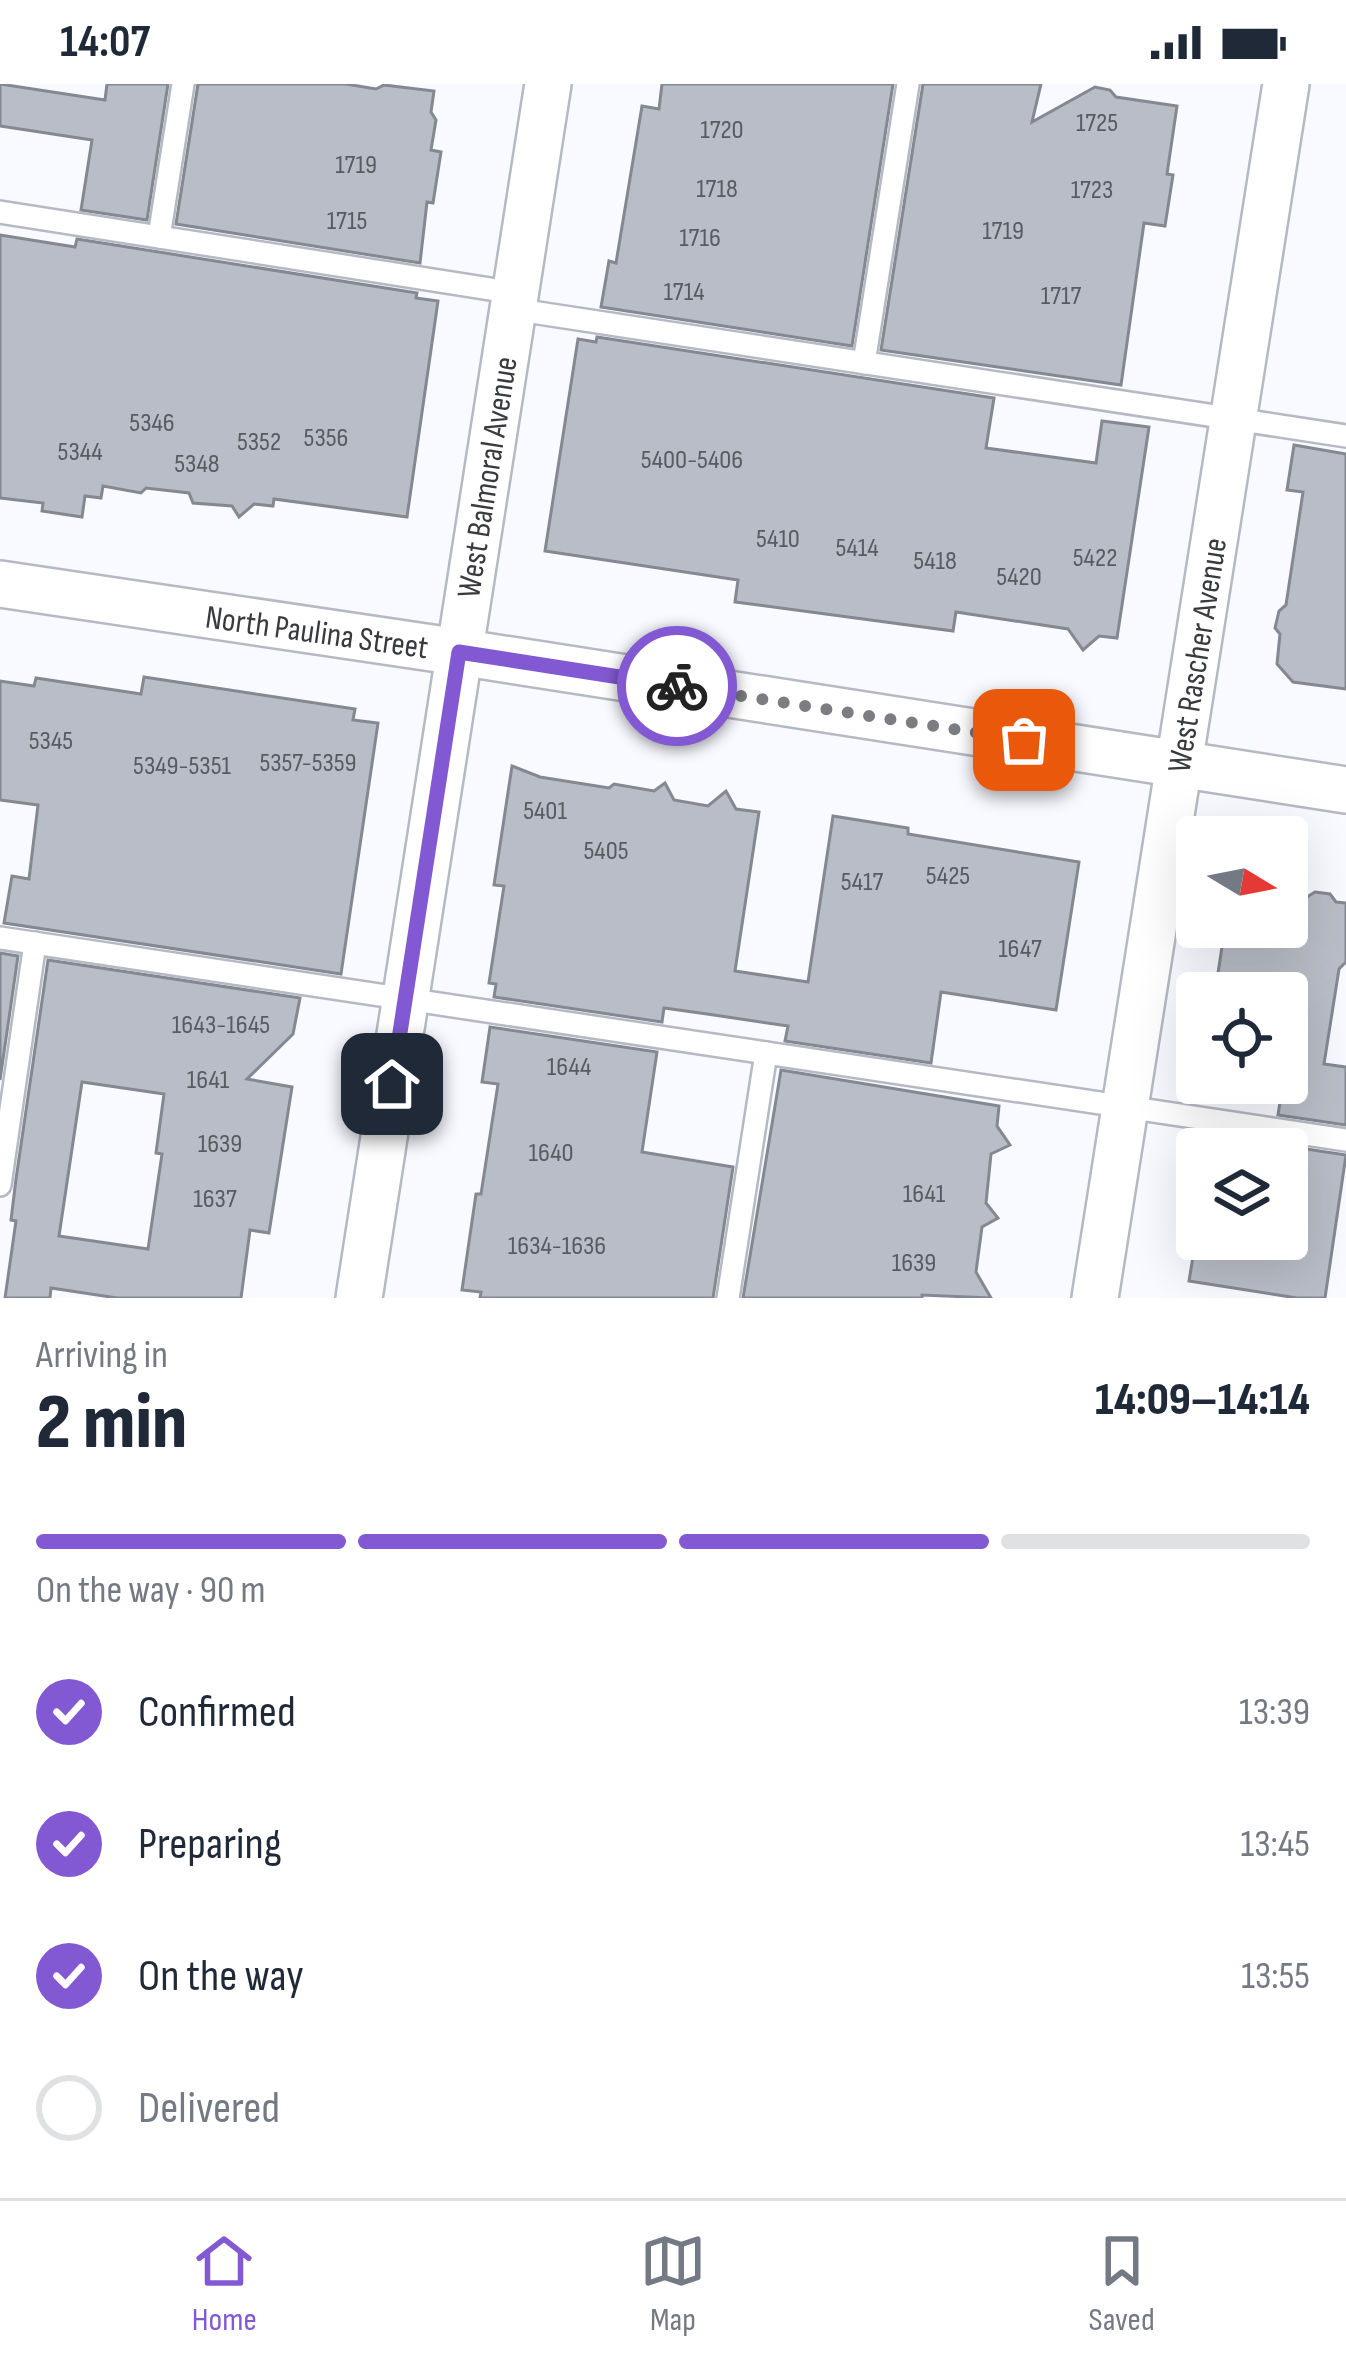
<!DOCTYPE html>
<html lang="en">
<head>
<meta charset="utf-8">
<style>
	:root { --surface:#fff; --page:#f2f2f3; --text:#1f2937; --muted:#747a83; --line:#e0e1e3; --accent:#8259d3 }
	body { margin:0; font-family:"Sofia Sans Condensed",sans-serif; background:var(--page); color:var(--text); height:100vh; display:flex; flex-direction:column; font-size:45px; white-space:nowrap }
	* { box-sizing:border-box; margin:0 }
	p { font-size:39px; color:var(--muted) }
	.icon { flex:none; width:66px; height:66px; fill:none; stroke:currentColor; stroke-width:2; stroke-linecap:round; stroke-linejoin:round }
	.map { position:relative; height:1214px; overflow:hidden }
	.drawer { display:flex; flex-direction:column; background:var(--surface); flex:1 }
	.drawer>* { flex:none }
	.needle { width:78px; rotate:100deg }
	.controls { position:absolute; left:1176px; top:732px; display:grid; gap:24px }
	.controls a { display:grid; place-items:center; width:132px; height:132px; border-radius:12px; background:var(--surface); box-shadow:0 12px 48px #0002; font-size:60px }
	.pin { position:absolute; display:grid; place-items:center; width:102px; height:102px; color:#fff; margin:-51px; border-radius:24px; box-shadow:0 6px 18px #0006 }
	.courier { position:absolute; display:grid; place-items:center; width:120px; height:120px; margin:-60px; border:9px solid #8259d3; border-radius:50%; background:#fff; color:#222; box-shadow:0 3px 15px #0007 }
	.overview em { font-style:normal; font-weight:800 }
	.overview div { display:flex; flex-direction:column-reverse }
	.overview { display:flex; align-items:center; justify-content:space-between; height:204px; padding:0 36px }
	h1 { font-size:78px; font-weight:800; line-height:90px }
	.bar { display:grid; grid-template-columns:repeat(4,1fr); gap:18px 12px; align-content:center; height:144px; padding:0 36px }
	.bar i { height:15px; border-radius:9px; background:var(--line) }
	.bar .selected { background:var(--accent) }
	.bar p { grid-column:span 4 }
	ol { padding:0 36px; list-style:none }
	li { display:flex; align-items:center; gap:36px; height:132px }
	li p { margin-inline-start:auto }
	li .icon { padding:12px; border-radius:50%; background:var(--accent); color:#fff; stroke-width:4 }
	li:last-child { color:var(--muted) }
	li i { width:66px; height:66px; border:6px solid var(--line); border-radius:50% }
	.status { display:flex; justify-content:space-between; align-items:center; height:84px; padding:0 60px; background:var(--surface); direction:ltr }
	.status svg { height:33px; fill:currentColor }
	.tab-bar { display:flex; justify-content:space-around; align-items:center; height:168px; border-top:3px solid var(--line); background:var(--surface); font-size:33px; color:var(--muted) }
	.tab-bar a { display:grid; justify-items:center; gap:6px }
	.tab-bar .selected { color:var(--accent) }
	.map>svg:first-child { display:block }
	.building { fill:#b9bdc7; stroke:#848891; stroke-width:3; fill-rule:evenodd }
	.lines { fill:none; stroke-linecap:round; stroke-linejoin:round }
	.service-casing { stroke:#b4b9c3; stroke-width:26 }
	.minor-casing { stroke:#b4b9c3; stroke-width:50 }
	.service { stroke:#fff; stroke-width:21 }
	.minor { stroke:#fff; stroke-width:45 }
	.done { stroke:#7c7d82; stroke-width:12; stroke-dasharray:0 21.6 }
	.route { stroke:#8259d3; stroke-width:15 }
	.labels { text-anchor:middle; stroke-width:9; stroke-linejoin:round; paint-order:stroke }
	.number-label { font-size:27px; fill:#585b60 }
	.street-label { font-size:33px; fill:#383a3e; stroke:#fff }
</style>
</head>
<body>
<div class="status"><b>14:07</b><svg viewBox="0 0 49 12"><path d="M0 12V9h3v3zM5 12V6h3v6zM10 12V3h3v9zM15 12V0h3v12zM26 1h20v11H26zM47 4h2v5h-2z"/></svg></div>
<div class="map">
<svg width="1346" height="1214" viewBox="0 0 1346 1214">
	<rect width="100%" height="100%" fill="#f9faff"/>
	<!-- building -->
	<g class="building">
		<polygon points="0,0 105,16 107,0 168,0 147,136 81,126 92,56 0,42"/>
		<polygon points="198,0 346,0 376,5 384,1 434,7 431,28 436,36 431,66 441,68 433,119 427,118 420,179 176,140"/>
		<polygon points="662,0 893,0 852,262 601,223 609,177 616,179 642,22 659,25"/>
		<polygon points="923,0 1041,0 1032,38 1095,3 1110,6 1116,13 1177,22 1167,90 1173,91 1165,142 1144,139 1121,301 881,266"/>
		<polygon points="0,151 75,163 77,155 417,209 416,214 438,217 407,433 274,415 273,422 254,420 239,433 232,422 193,419 189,409 146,404 141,409 103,402 101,414 85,412 82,433 42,427 43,419 0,414"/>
		<polygon points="597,253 994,314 986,364 1096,379 1102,337 1149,343 1117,554 1099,552 1083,566 1068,545 956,528 953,547 735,518 738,496 545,467 578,255 596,258"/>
		<polygon points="1294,361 1346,370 1346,605 1293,598 1277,580 1280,550 1275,544 1279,527 1286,521 1303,408 1287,406"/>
		<polygon points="144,593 355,625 353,636 378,639 341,890 4,839 12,792 29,795 38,721 0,716 0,597 34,602 36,594 141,610"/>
		<polygon points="512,682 540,693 609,704 614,700 654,707 665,699 674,716 708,722 726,707 736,725 759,728 735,887 808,898 833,732 908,744 908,750 1079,778 1056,926 941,908 931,979 785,957 788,942 707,930 664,924 662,938 494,913 496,900 489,899 504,802 494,801"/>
		<polygon points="1315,808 1330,810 1336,818 1346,819 1346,878 1339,885 1324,980 1346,983 1346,1041 1278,1031 1283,999 1287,999 1287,909 1215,909 1225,843 1287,843 1287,810 1307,813"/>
		<polygon points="0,869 18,872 0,996"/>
		<path d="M 48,876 L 300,914 L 293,950 L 247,995 L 292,1003 L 269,1149 L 250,1146 L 241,1214 L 117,1214 L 51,1204 L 50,1214 L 5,1214 L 16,1137 L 11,1136 L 16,1095 ZM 82,998 L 164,1010 L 156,1069 L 162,1070 L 148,1165 L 59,1152 Z"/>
		<polygon points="490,943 657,968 642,1068 733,1083 713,1214 480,1214 481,1208 462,1206 476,1110 481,1110 498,1000 482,998"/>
		<polygon points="781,986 999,1022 997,1042 1010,1061 991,1070 986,1119 998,1134 982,1143 976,1188 991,1214 922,1211 922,1214 743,1214"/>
		<polygon points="1273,1060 1346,1071 1325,1214 1297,1214 1189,1197 1196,1155 1287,1155 1287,1065 1273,1065"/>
	</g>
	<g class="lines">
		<!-- service casing -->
		<g class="service-casing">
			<g id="service">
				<polyline points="0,128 516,209"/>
				<polyline points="159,153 183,0"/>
				<polyline points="512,225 1346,352"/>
				<polyline points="864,279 908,0"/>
				<polyline points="0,854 1346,1056"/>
				<polyline points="0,1101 35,859"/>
				<polyline points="728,1214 766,969"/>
			</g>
		</g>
		<!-- minor casing -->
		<g class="minor-casing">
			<g id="minor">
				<polyline points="0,500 459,568 1346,706"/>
				<polyline points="359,1214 548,0"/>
				<polyline points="1095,1214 1286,0"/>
			</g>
		</g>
		<!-- service -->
		<use href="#service" class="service"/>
		<!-- minor -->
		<use href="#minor" class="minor"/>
	</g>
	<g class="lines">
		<!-- done -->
		<polyline class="done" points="677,602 1024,656"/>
		<!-- route -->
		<polyline class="route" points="392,1000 459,568 677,602"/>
	</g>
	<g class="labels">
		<!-- number labels -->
		<g class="number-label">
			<text x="1097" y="47">1725</text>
			<text x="722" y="54">1720</text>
			<text x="356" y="89">1719</text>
			<text x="717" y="113">1718</text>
			<text x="1092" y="114">1723</text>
			<text x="347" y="145">1715</text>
			<text x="1003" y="155">1719</text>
			<text x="700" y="162">1716</text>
			<text x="684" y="216">1714</text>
			<text x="1061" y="220">1717</text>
			<text x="152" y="347">5346</text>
			<text x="326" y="362">5356</text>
			<text x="259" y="366">5352</text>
			<text x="80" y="376">5344</text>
			<text x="692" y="384">5400-5406</text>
			<text x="197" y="388">5348</text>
			<text x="778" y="463">5410</text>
			<text x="857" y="472">5414</text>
			<text x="1095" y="482">5422</text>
			<text x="935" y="485">5418</text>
			<text x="1019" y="501">5420</text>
			<text x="51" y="665">5345</text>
			<text x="308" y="687">5357-5359</text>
			<text x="182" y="690">5349-5351</text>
			<text x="545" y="735">5401</text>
			<text x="606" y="775">5405</text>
			<text x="948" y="800">5425</text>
			<text x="862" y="806">5417</text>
			<text x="1020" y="873">1647</text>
			<text x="221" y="949">1643-1645</text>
			<text x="569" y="991">1644</text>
			<text x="208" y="1004">1641</text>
			<text x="220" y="1068">1639</text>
			<text x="551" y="1077">1640</text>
			<text x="924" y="1118">1641</text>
			<text x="215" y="1123">1637</text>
			<text x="557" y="1170">1634-1636</text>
			<text x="914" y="1187">1639</text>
		</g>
		<!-- street labels -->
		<g class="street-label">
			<text transform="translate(486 393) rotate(-81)" y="12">West Balmoral Avenue</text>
			<text transform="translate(317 547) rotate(8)" y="12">North Paulina Street</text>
			<text transform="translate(1196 571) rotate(-81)" y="12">West Rascher Avenue</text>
		</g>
	</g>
</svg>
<div class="controls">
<a><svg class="needle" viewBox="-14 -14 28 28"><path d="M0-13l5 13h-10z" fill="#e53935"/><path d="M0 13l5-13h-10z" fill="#747a83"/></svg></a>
<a><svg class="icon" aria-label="locate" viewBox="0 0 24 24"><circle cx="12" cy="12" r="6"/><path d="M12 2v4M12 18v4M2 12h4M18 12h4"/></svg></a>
<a><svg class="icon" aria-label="layers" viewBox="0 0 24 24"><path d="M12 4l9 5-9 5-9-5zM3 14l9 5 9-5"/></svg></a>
</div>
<div class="pin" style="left:1024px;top:656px;background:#ea580c"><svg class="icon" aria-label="bag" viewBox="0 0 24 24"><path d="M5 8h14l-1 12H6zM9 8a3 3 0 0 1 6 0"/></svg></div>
<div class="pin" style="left:392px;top:1000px;background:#1f2937"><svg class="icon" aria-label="home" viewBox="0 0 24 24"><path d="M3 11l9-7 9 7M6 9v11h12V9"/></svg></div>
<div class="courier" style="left:677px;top:602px"><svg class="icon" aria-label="bike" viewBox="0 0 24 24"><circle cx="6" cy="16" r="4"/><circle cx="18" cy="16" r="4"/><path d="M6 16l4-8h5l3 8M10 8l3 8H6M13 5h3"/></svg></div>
</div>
<section class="drawer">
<div class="overview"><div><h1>2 min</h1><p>Arriving in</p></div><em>14:09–14:14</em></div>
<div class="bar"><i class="selected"></i><i class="selected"></i><i class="selected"></i><i></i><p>On the way · 90 m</p></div>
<ol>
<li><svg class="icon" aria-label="check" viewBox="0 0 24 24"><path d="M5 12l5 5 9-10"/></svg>Confirmed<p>13:39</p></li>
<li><svg class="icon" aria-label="check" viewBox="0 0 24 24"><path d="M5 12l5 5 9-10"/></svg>Preparing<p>13:45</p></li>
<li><svg class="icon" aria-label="check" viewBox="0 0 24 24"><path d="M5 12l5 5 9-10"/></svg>On the way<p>13:55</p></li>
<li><i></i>Delivered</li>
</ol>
</section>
<nav class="tab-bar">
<a class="selected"><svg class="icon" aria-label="home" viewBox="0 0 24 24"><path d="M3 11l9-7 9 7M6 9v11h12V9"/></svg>Home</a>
<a><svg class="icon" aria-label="map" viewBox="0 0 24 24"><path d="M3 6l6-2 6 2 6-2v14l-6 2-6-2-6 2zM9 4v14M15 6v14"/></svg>Map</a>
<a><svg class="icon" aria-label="saved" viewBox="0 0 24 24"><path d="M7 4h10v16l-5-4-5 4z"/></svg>Saved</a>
</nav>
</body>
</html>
